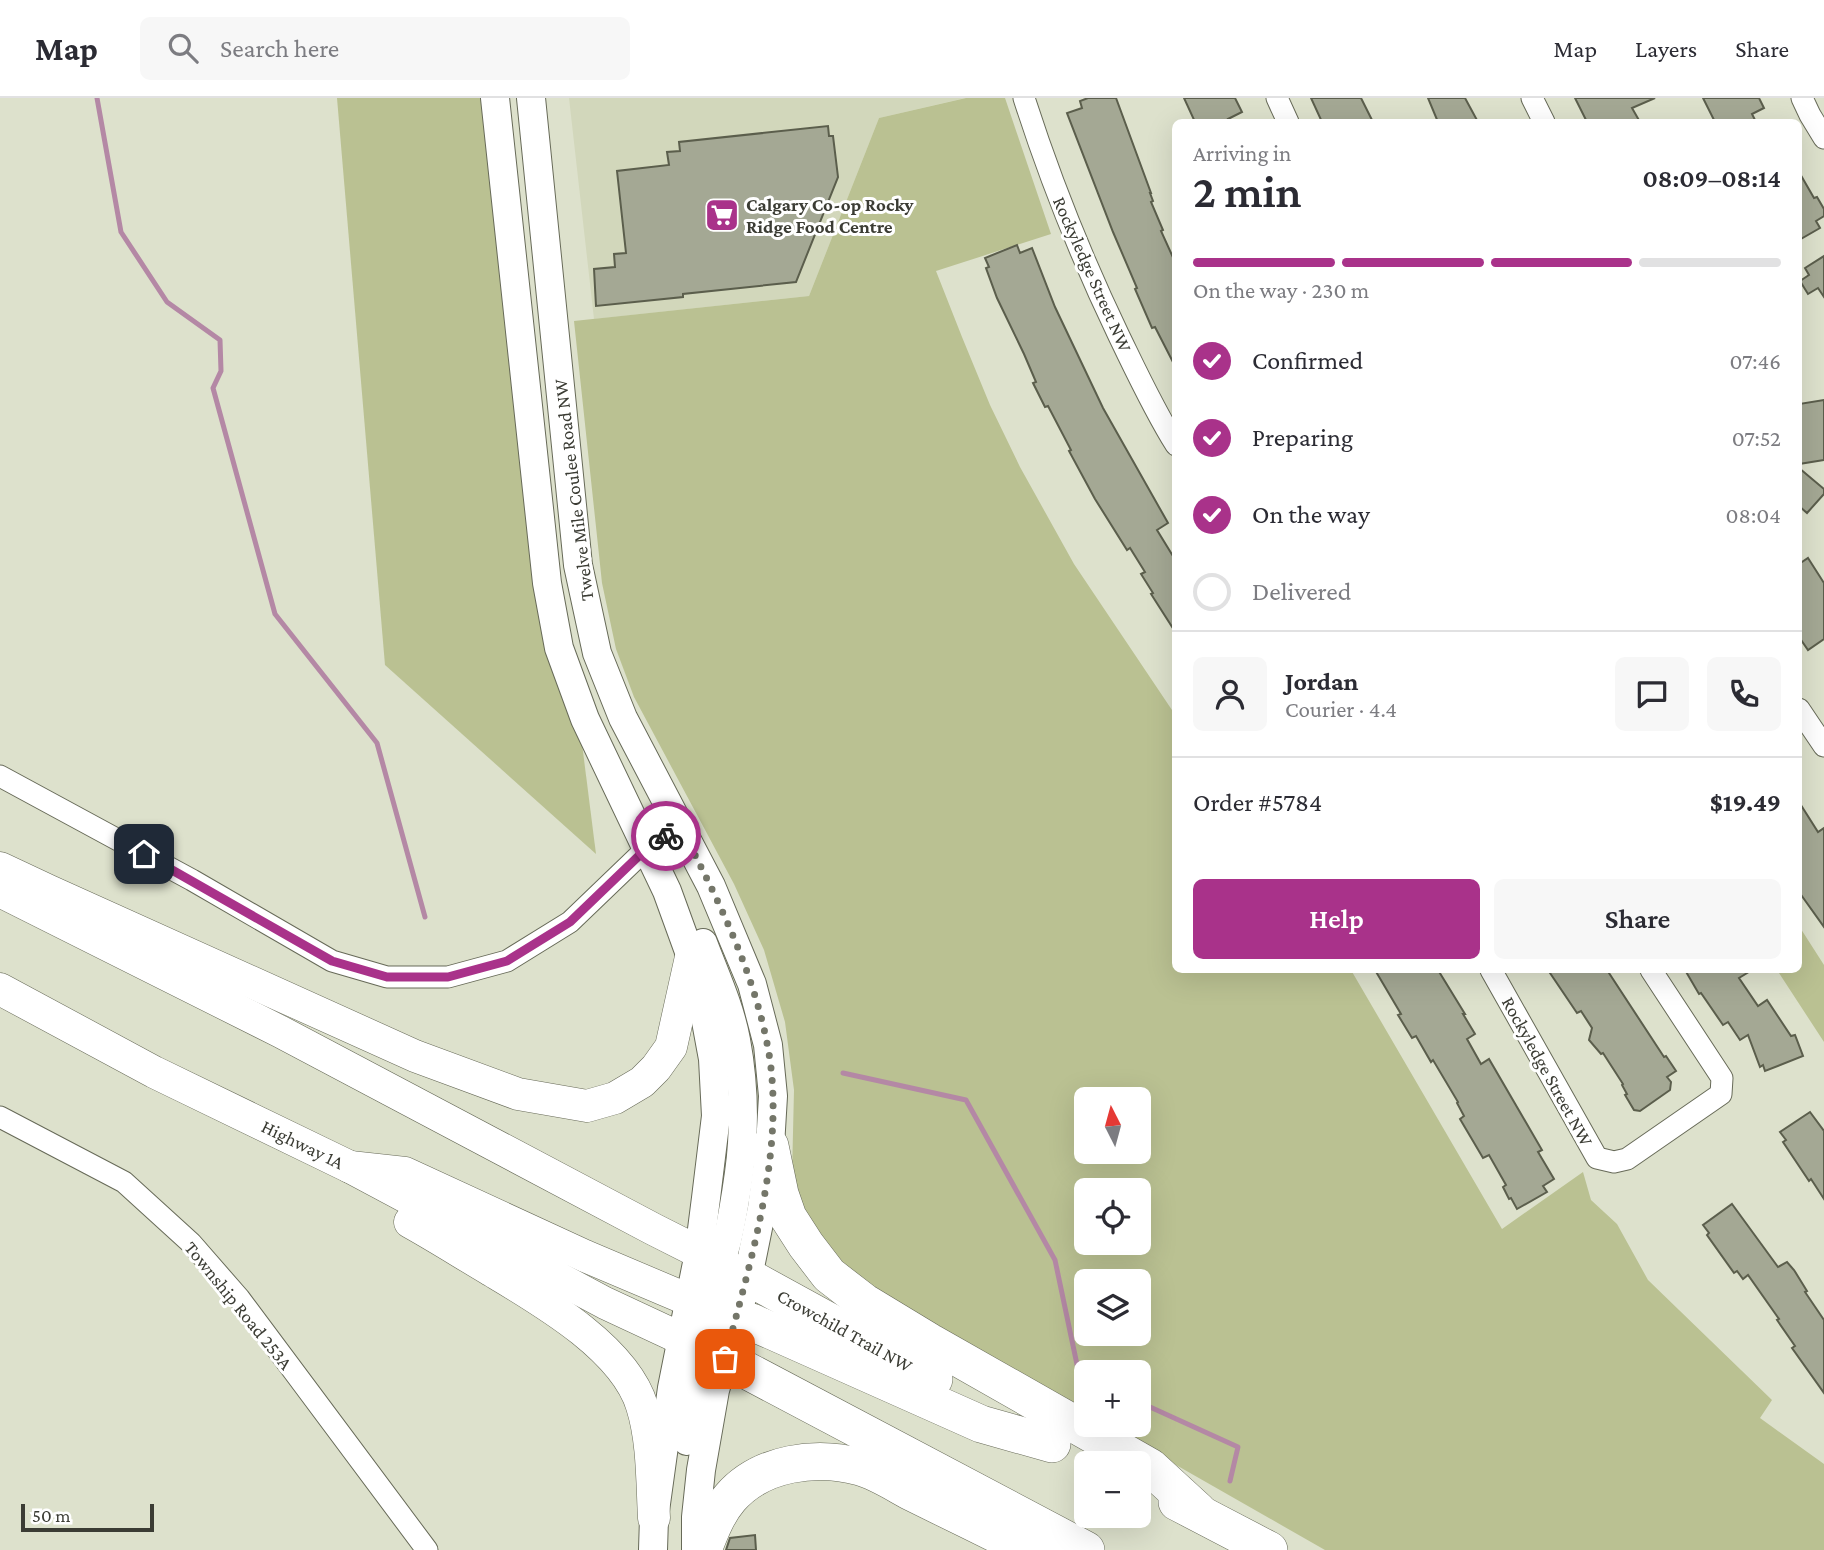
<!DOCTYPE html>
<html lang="en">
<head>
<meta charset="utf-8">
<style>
	:root { --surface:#fff; --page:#f7f7f7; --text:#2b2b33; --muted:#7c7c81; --line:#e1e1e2; --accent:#a9328a }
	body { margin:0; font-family:"Crimson Pro",serif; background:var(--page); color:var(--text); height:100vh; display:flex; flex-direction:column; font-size:26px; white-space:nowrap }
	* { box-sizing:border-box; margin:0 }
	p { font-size:23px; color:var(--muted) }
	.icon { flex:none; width:38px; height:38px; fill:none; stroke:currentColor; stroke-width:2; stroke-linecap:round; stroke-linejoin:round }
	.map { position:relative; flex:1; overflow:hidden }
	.sheet { position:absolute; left:1172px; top:21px; width:630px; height:854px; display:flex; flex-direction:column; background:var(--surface); border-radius:10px; box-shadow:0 7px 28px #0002 }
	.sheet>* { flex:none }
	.needle { width:46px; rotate:354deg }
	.tools { position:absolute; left:1074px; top:989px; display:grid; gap:14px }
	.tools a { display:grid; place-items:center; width:77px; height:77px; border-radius:10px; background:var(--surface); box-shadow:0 7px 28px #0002; font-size:35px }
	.scale { position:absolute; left:21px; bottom:18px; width:133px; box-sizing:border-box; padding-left:7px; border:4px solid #3b3c34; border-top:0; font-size:19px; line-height:24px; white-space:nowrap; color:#3b3c34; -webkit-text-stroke:5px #fff; paint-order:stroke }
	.pin { position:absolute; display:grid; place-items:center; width:60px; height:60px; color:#fff; margin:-30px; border-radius:14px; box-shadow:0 4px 10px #0006 }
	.courier { position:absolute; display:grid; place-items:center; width:70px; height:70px; margin:-35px; border:5px solid #a9328a; border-radius:50%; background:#fff; color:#222; box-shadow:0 2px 9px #0007 }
	.headline em { font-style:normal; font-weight:600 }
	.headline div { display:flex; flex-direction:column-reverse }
	.headline { display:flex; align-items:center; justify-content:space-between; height:119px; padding:0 21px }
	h1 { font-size:46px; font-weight:600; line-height:52px }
	.bar { display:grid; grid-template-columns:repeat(4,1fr); gap:10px 7px; align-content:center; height:84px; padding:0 21px }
	.bar i { height:9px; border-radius:5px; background:var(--line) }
	.bar .active { background:var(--accent) }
	.bar p { grid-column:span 4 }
	.line { display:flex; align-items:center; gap:18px; padding:0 21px; border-top:2px solid var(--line) }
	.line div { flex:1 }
	.round { display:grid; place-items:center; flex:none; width:74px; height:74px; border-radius:10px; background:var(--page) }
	ol { padding:0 21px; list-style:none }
	li { display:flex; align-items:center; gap:21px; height:77px }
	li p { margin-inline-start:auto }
	li .icon { padding:7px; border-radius:50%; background:var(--accent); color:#fff; stroke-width:4 }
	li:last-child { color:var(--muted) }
	li i { width:38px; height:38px; border:4px solid var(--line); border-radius:50% }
	.cta { display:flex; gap:14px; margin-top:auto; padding:14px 21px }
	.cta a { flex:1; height:80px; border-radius:10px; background:var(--accent); color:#fff; font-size:28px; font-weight:600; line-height:80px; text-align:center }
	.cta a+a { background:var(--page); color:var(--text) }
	header { display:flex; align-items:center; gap:42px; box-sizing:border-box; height:98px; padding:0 35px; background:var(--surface); border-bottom:2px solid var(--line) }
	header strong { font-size:33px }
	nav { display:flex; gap:38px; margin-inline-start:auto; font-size:24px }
	.search { width:490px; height:63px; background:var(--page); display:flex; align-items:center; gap:18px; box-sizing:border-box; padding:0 24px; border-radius:10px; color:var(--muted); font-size:26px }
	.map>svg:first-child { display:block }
	.built { fill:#d2d7bb }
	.green { fill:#bac192; fill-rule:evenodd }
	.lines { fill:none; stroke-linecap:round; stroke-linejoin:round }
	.stream { stroke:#b488a5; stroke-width:5 }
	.building { fill:#a4a894; stroke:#5b5e4c; stroke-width:2 }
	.street-casing { stroke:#676a58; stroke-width:23 }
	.secondary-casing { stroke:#676a58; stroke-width:30 }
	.primary-casing { stroke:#676a58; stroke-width:33 }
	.highway-casing { stroke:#676a58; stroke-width:38 }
	.street { stroke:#fff; stroke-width:21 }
	.secondary { stroke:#fff; stroke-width:28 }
	.primary { stroke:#fff; stroke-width:32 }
	.highway { stroke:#fff; stroke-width:37 }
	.done { stroke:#747669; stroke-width:7; stroke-dasharray:0 12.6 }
	.route { stroke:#a9328a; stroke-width:9 }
	.labels { text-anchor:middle; stroke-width:6; stroke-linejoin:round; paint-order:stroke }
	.poi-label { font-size:19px; font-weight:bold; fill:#3b3c34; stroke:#fff; text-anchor:start }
	.street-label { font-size:19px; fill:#3b3c34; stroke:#fff }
</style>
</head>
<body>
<header>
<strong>Map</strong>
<div class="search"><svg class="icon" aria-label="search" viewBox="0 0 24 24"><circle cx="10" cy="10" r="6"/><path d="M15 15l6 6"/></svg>Search here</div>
<nav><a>Map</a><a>Layers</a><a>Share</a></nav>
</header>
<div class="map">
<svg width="1824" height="1452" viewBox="0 0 1824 1452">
	<rect width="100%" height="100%" fill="#dde1cc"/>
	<!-- built -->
	<polygon class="built" points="569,0 965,0 879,20 809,198 594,221"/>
	<!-- green -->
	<g class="green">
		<polygon points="337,0 500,0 596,756 385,567"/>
		<path d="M 966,0 L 1005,0 L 1051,136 L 936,173 L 962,239 L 990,307 L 1020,369 L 1074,466 L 1176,618 L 1176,872 L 1351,872 L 1502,1131 L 1583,1074 L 1591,1102 L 1617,1126 L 1648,1182 L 1772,1302 L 1760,1320 L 1824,1366 L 1824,1452 L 1325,1452 L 1106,1327 L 1139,1326 L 1139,1274 L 1087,1274 L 1087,1316 L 955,1241 L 842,1169 L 805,1120 L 792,1077 L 794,992 L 785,924 L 764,852 L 734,786 L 634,599 L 616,551 L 602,485 L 574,223 L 809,198 L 879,20 ZM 1087,1001 L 1139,1001 L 1139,1054 L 1087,1054 ZM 1087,1092 L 1139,1092 L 1139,1144 L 1087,1144 ZM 1087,1183 L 1139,1183 L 1139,1236 L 1087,1236 Z"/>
		<polygon points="1799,828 1824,867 1824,944 1777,872 1799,872"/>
	</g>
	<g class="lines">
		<!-- stream -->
		<g class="stream">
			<polyline points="97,0 121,134 167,204 220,242 221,273 213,290 275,516 377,645 425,819"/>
			<polyline points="843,975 966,1002 1055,1162 1079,1276 1087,1279"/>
			<polyline points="1139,1304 1238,1349 1230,1383"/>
		</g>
	</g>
	<!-- building -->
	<g class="building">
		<polygon points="1088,0 1116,0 1151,95 1150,95 1153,103 1151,104 1163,132 1161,133 1176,166 1176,270 1155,229 1152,230 1135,191 1137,190 1113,134 1067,15 1082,10 1080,3"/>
		<polygon points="1184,0 1235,0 1242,14 1228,21 1230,24 1195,24"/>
		<polygon points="1311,0 1361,0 1373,24 1322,24"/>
		<polygon points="1428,0 1465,0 1478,24 1436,24 1438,24"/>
		<polygon points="1575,0 1655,0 1632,10 1640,24 1587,24"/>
		<polygon points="1703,0 1759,0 1764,10 1752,16 1756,24 1715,24"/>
		<polygon points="828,28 829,38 833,38 838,79 796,184 683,196 683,199 596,208 594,171 615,169 614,156 626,155 617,73 669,67 667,54 680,53 679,44"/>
		<polygon points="1799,74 1814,100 1817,99 1824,111 1824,118 1816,123 1820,130 1799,142"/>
		<polygon points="1017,147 1020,155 1032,150 1055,209 1103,310 1168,425 1157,432 1176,463 1176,535 1151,496 1153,495 1141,476 1145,474 1130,450 1127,452 1095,401 1069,353 1071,352 1048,308 1045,309 1033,285 1036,284 1024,256 997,200 986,170 989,169 985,160"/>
		<polygon points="1824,158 1824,199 1818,190 1808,196 1800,183 1809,177 1805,170"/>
		<polygon points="1824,302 1824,362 1799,366 1799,306"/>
		<polygon points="1799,370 1824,391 1824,396 1807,415 1799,408"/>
		<polygon points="1808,460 1824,485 1824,541 1808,552 1799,539 1799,466"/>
		<polygon points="1799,704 1818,734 1824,730 1824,829 1799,794"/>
		<polygon points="1375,872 1438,872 1465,916 1463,916 1475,936 1467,941 1481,966 1489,961 1542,1052 1538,1054 1554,1081 1543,1088 1547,1094 1517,1111 1511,1100 1509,1101 1503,1089 1506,1087 1489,1057 1483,1060 1460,1021 1464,1018 1457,1005 1458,1004 1433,962 1431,964 1416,938 1412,940 1398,917 1401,916"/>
		<polygon points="1548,872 1607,872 1664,959 1666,958 1676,973 1667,979 1671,984 1670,992 1640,1013 1634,1012 1625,997 1627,996 1622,987 1623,986 1603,955 1601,956 1589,942 1592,930 1581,913 1577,915"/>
		<polygon points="1685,872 1752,872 1739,880 1758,908 1767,902 1791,938 1795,937 1803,958 1765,973 1763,967 1760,969 1748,937 1740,942 1728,924 1723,927 1701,895 1699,896"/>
		<polygon points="1810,1014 1824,1033 1824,1101 1811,1081 1809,1083 1783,1044 1786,1042 1780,1034"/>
		<polygon points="1732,1106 1778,1169 1787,1164 1794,1172 1807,1193 1805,1194 1824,1222 1824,1295 1792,1250 1795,1248 1777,1222 1779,1221 1748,1177 1743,1181 1737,1173 1734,1175 1707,1137 1709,1135 1703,1127"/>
		<polygon points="755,1437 756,1452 726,1452 730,1440"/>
	</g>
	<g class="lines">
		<!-- street casing -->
		<g class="street-casing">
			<g id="street">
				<path d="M 1024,0 C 1050,81 1082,161 1119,238 C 1137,275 1154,312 1176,347"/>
				<polyline points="1277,0 1288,24"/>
				<polyline points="1532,0 1544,24"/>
				<polyline points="1802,0 1810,17 1824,40"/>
				<polyline points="1799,611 1824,648"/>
				<polyline points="0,678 192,782 332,863 387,879 448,879 507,863 570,824 646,751 680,728"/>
				<polyline points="1491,872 1597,1060 1614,1064 1627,1061 1721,996 1722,980 1651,872"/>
				<polyline points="0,1019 124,1084 191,1145 239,1200 427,1452"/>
			</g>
		</g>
		<!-- secondary casing -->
		<g class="secondary-casing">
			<g id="secondary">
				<polyline points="495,0 547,485 559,550 585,621 667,793 691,859 703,907 713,961 716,1018 706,1100 699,1155 672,1290 654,1420 653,1452"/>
				<polyline points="531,0 578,467 597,555 623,620 711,788 752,886 768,947 773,998 770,1048 762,1110 748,1179 715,1292 701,1372 696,1419 696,1452"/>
				<path d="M 703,845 C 715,877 730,909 736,942 C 744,985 745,1031 739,1075 C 736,1097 732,1121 727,1143 C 723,1157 719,1170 718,1185"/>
				<polyline points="687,1343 695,1289 704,1250 704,1231"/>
			</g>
		</g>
		<!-- primary casing -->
		<g class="primary-casing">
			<g id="primary">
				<polyline points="0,770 49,793 415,958 518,996 587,1008 615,1000 642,984 656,970 671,949 691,859"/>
				<polyline points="0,793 281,934 653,1131 748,1179 730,1193 717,1200 689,1202 585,1158 405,1075 350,1069"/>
				<polyline points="0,891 154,974 350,1069 605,1205 725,1261"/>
				<path d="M 410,1124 C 437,1139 462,1155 489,1171 C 539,1201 624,1249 642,1308 C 653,1343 652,1384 654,1420"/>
			</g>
		</g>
		<!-- highway casing -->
		<g class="highway-casing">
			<g id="highway">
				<polyline points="770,1048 780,1096 788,1119 806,1147 829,1177 864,1204 930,1244 1150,1369 1198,1413"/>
				<polyline points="748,1179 934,1281"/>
				<path d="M 681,1240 C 694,1229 721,1216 738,1220 C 749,1222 760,1228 770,1232 L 981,1326 L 1052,1346"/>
				<polyline points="725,1261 1086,1452"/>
				<polyline points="1177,1404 1269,1452"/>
				<path d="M 703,1452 C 710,1434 717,1415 730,1400 C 761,1364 817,1357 860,1369 C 878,1374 896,1386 913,1395 C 952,1414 990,1433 1029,1452"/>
			</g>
		</g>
		<!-- street -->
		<use href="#street" class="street"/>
		<!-- secondary -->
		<use href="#secondary" class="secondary"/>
		<!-- primary -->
		<use href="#primary" class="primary"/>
		<!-- highway -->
		<use href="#highway" class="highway"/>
	</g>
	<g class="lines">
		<!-- done -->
		<path class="done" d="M 666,738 L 680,728 C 716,797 752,869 767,945 C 788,1047 750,1163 725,1261"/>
		<!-- route -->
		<polyline class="route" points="144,756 332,863 387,879 448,879 507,863 570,824 646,751 666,738"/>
	</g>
	<!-- icons -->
	<defs>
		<g id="supermarket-square" transform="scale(1.75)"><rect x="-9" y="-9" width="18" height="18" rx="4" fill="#a9328a" stroke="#fff"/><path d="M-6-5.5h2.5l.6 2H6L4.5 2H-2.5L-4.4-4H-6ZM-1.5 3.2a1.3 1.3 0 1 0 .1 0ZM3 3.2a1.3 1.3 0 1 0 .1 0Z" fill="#fff"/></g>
	</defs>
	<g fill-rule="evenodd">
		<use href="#supermarket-square" x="722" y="117"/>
	</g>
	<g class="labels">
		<!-- poi labels -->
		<g class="poi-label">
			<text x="746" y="113">Calgary Co-op Rocky<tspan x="746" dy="22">Ridge Food Centre</tspan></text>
		</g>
		<!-- street labels -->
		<g class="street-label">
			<text transform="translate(1093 176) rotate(66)" y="7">Rockyledge Street NW</text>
			<text transform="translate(573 392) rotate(-97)" y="7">Twelve Mile Coulee Road NW</text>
			<text transform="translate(1548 973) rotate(61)" y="7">Rockyledge Street NW</text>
			<text transform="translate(303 1046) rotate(26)" y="7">Highway 1A</text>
			<text transform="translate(239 1207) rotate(51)" y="7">Township Road 253A</text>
			<text transform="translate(845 1232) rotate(29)" y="7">Crowchild Trail NW</text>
		</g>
	</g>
</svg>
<div class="tools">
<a><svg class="needle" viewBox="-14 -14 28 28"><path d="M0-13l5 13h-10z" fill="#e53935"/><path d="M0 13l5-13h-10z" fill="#7c7c81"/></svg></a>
<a><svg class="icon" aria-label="locate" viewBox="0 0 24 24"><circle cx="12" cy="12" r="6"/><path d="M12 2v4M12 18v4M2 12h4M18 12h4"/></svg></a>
<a><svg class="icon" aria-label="layers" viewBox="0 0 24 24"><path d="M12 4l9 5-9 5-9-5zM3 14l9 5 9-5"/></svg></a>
<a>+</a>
<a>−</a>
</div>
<div class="scale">50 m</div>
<div class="pin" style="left:725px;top:1261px;background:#ea580c"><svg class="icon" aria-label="bag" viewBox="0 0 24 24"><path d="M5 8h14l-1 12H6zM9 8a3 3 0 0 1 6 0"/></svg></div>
<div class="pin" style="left:144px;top:756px;background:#1f2937"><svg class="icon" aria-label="home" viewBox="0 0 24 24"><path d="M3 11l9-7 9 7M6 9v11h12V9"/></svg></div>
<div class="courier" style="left:666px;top:738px"><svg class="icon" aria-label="bike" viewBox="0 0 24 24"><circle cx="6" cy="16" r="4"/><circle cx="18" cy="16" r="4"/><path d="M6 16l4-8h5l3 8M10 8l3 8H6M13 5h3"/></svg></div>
<section class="sheet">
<div class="headline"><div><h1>2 min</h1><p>Arriving in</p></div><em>08:09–08:14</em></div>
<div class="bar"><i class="active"></i><i class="active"></i><i class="active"></i><i></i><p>On the way · 230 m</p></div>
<ol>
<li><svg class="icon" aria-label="check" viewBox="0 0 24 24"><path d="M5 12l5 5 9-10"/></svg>Confirmed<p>07:46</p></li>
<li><svg class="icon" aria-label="check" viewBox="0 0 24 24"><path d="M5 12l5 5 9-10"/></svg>Preparing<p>07:52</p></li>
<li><svg class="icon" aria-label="check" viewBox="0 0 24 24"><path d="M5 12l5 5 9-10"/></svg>On the way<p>08:04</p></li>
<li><i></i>Delivered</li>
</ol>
<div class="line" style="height:126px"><a class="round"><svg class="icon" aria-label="person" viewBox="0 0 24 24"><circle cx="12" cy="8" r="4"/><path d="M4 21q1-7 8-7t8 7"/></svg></a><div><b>Jordan</b><p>Courier · 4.4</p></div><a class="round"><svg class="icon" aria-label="chat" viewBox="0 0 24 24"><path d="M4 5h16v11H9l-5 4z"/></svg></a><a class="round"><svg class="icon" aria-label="phone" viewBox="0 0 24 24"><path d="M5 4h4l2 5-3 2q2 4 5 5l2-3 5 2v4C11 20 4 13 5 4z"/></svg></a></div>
<div class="line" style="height:91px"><div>Order #5784</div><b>$19.49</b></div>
<div class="cta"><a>Help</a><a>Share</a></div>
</section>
</div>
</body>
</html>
